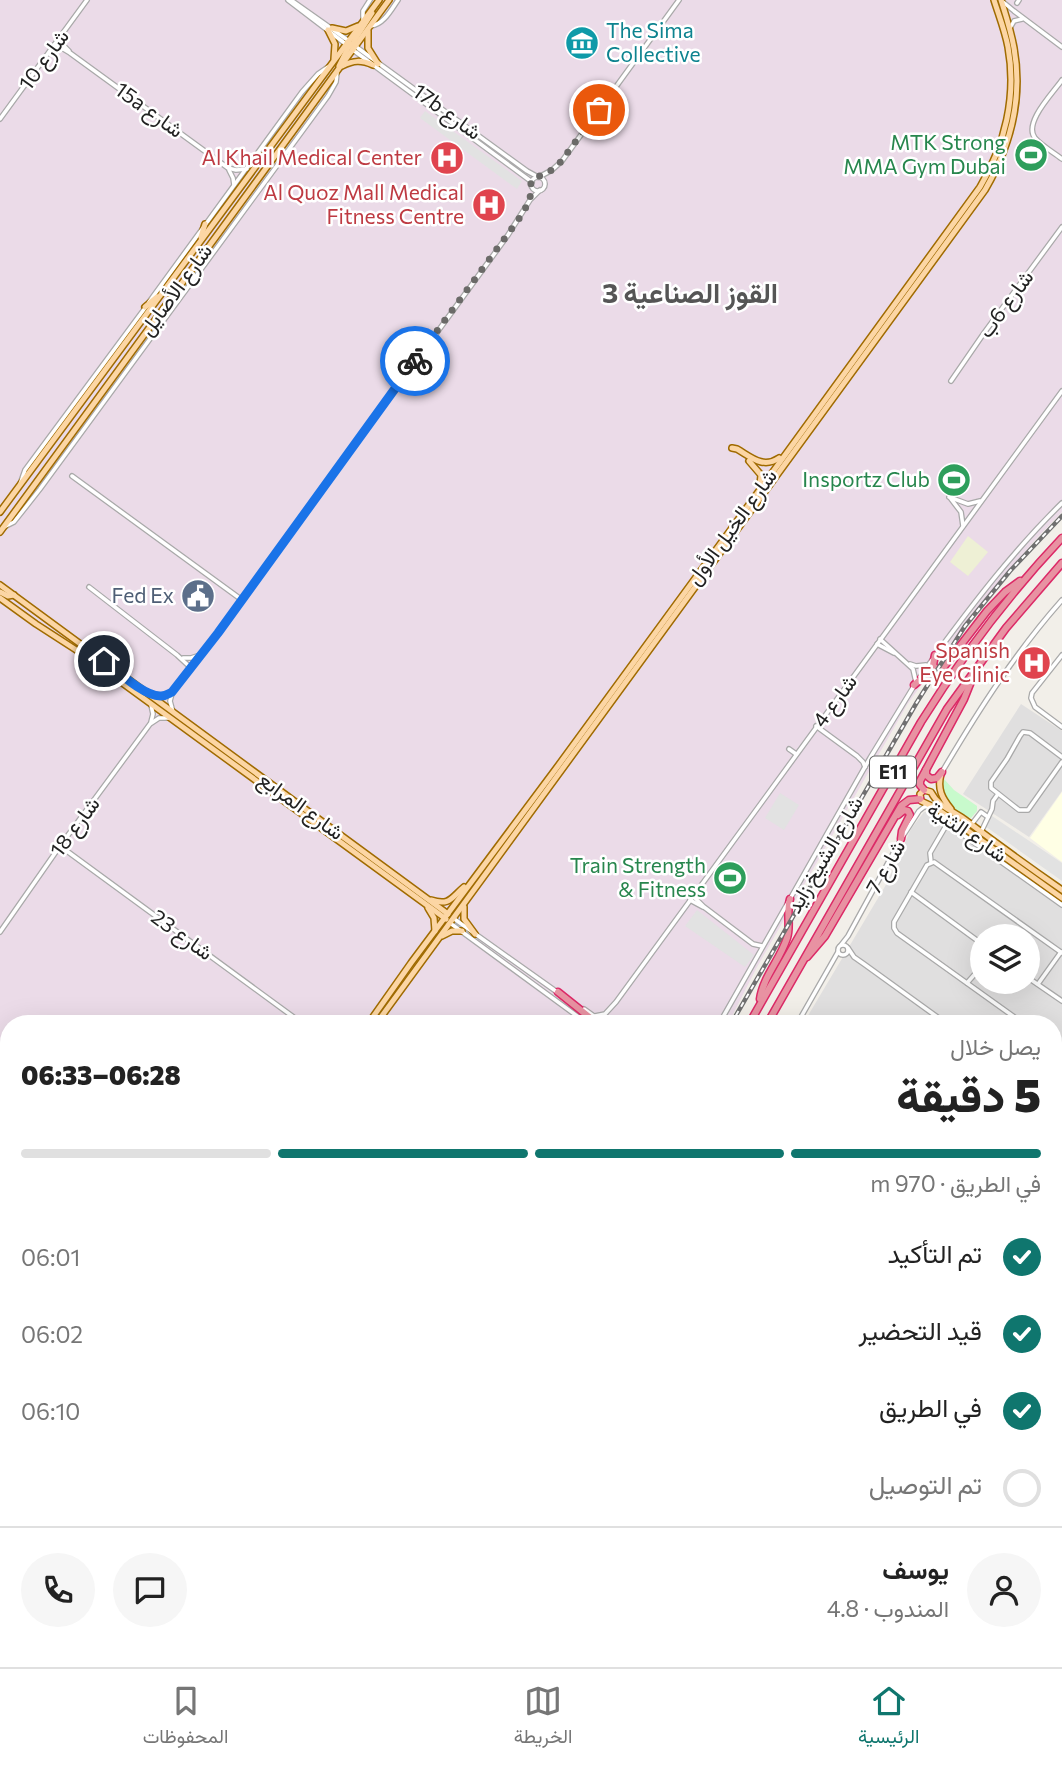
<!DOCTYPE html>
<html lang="ar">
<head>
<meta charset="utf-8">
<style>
	:root { --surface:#fff; --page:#f6f6f6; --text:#222; --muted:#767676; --line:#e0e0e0; --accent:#0f766e }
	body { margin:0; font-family:Commissioner,Vazirmatn,sans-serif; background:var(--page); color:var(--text); direction:rtl; height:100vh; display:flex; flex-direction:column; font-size:26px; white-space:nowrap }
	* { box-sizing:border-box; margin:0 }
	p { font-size:23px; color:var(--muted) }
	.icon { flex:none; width:38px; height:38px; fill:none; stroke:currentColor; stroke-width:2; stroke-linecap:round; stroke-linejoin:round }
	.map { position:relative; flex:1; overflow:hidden; direction:ltr }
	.side { position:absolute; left:0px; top:1015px; width:1062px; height:653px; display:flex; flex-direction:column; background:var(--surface); border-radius:28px 28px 0 0; box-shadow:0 7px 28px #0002; direction:rtl }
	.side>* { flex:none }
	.controls { position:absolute; left:970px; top:924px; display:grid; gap:14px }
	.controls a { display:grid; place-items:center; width:70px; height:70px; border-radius:50%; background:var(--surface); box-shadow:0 7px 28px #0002; font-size:35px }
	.pin { position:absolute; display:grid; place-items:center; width:60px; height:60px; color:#fff; margin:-30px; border:4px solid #fff; border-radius:50%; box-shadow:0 2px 7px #0007 }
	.courier { position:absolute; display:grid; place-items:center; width:70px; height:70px; margin:-35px; border:5px solid #1a73e8; border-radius:50%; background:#fff; color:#222; box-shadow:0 2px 9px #0007 }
	.summary em { font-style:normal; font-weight:800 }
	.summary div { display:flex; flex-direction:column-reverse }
	.summary { display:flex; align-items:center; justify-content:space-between; height:119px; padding:0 21px }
	h1 { font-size:46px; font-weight:800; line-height:52px }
	.bar { display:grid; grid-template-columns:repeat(4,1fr); gap:10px 7px; align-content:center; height:84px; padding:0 21px }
	.bar i { height:9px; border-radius:5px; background:var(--line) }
	.bar .on { background:var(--accent) }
	.bar p { grid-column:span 4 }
	.line { display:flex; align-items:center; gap:18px; padding:0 21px; border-top:2px solid var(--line) }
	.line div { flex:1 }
	.round { display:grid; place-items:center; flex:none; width:74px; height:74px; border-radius:37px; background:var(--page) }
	ol { padding:0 21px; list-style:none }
	li { display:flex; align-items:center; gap:21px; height:77px }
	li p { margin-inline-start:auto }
	li .icon { padding:7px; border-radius:50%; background:var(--accent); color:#fff; stroke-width:4 }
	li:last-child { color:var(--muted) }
	li i { width:38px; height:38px; border:4px solid var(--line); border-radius:50% }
	.menu { display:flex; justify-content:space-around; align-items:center; height:98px; border-top:2px solid var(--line); background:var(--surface); font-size:19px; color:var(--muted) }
	.menu a { display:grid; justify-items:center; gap:4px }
	.menu .on { color:var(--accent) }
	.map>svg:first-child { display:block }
	.residential { fill:#e0dfdf; fill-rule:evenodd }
	.industrial { fill:#ebdbe8 }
	.education { fill:#ffffe5 }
	.farmland { fill:#eef0d5 }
	.park { fill:#c8facc }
	.parking { fill:#e2e2e2 }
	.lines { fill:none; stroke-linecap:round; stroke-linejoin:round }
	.minor-casing { stroke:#a9a9a9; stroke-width:6 }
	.major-casing { stroke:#a06b00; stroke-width:8 }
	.highway-casing { stroke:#dc2a67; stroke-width:9 }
	.minor { stroke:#fff; stroke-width:3.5 }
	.major { stroke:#fcd6a4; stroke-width:5 }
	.highway { stroke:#e892a2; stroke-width:6 }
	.rail-casing { stroke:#707070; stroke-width:4.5 }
	.rail { stroke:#fff; stroke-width:2; stroke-dasharray:5; stroke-linecap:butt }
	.major-bridge-casing { stroke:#a06b00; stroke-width:8; stroke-linecap:butt }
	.major-bridge { stroke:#fcd6a4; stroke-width:5 }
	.done { stroke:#6b6a68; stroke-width:7; stroke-dasharray:0 12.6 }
	.route { stroke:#1a73e8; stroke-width:9 }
	.labels { text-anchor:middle; stroke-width:5; stroke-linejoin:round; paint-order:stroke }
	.shield { fill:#fff; stroke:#646464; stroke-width:2 }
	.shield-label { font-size:19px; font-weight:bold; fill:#222 }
	.culture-label { font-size:21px; fill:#0d838f; stroke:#fff; text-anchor:start }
	.street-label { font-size:21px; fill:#222; stroke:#fff }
	.leisure-label { font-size:21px; fill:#27864d; stroke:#fff; text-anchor:end }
	.health-label { font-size:21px; fill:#be3a42; stroke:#fff; text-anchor:end }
	.service-label { font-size:21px; fill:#4e5e75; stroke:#fff; text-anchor:end }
	.district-label { font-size:28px; font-weight:bold; fill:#555; stroke:#fff }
</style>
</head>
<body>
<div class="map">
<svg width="1062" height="1667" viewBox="0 0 1062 1667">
	<rect width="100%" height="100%" fill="#f2efe9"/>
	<!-- residential -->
	<g class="residential">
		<polygon points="1021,704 1062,731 1062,791 1029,837 963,794"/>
		<path d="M 924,812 L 940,812 L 1062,900 L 1062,1584 L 1054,1596 L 1054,1024 L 803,1024 L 887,883 L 911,829 ZM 982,936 L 1027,936 L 1027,982 L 982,982 Z"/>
		<polygon points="1062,1600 1062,1667 1014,1667 1020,1659 1054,1659 1054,1612"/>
		<polygon points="497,1659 1009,1659 1004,1667 498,1667"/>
	</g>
	<!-- industrial -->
	<polygon class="industrial" points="0,0 1062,0 1062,512 1037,538 971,615 907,705 757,967 728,1024 9,1024 9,1659 358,1659 353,1667 0,1667"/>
	<!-- education -->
	<polygon class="education" points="1062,792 1062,862 1030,838"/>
	<!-- farmland -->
	<polygon class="farmland" points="968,536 988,552 968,576 950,562"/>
	<!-- park -->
	<path class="park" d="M 944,779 L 954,790 L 977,806 L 977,811 L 971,818 C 958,814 950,804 942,793 Z"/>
	<!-- parking -->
	<g class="parking">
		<polygon points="425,111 522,181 517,189 420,118"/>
		<polygon points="780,793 799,805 784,830 765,818"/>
		<polygon points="992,816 1062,863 1062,881 985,826"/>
		<polygon points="697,910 754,955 745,967 685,926"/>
	</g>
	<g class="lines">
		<!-- minor casing -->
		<g class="minor-casing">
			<g id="minor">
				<polyline points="288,0 347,45"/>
				<polyline points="291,0 349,41"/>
				<polyline points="1003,2 1014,11 1062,47"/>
				<polyline points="1017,3 1019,0"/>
				<polyline points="363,20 363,11 370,0"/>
				<path d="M 371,26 C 384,24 391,10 398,0"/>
				<polyline points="1010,28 1014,21 1022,19"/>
				<polyline points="58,40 69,51"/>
				<polyline points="55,44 70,53 228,168 236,170 247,169"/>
				<polyline points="355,46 527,171 538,177"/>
				<polyline points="353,50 532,182"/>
				<path d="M 1062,80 C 1053,93 1023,123 1035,138 C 1042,146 1053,152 1062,159"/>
				<polyline points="0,119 87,0"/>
				<polyline points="229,170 233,178 234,185"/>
				<polyline points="539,177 552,170 562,161 679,0"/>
				<circle cx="538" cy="184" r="7"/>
				<polyline points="149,302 302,92 318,74 328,67"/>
				<polyline points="951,381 984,333 1062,227"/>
				<polyline points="72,476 242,600"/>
				<polyline points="20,484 25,470 145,308"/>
				<polyline points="949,497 968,504 980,501"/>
				<polyline points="951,499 961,512 963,526"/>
				<polyline points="4,527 14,522 40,489 328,96 336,82 337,73"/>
				<polyline points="89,587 177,655 191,668"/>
				<polyline points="880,639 913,669 916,682"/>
				<polyline points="877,644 894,653"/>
				<path d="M 936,654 C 975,601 1015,549 1062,503"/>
				<polyline points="1062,655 1032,693 1031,698 1035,707 1062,727"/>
				<polyline points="183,658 191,658 200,655"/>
				<polyline points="910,664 916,666 926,665"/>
				<polyline points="920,677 932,660"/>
				<polyline points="150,693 162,696 172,692"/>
				<polyline points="151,705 153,714 151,722"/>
				<polyline points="173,712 170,701 173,690 218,633 508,235 530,200 540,190"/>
				<polyline points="816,726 857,756 863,762 865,767"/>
				<polyline points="789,749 796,754"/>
				<polyline points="1062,757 1030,733 1023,732 1020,736 1007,759 991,782 991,788 1019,810 1028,810 1062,762"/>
				<path d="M 942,772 C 978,711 1015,653 1062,600"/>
				<polyline points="945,816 947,823 952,827 1062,905"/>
				<polyline points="971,825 981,812 988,817"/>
				<polyline points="981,832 992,809 993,801 998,794"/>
				<polyline points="60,846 303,1024"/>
				<polyline points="931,862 930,853 947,824"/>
				<polyline points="911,892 982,944"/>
				<polyline points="693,896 704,907 753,944 762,946"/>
				<polyline points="690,900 703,907"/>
				<polyline points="453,918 557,992"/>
				<polyline points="450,923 588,1024"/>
				<polyline points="0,932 60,846 150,724 159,718 169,718"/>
				<circle cx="843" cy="950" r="5"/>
				<polyline points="841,945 848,936 901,839 919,811 924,807 930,806"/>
				<polyline points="848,948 854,957 864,964 947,1024"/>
				<polyline points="1027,977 1062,1001"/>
				<polyline points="967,983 982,966"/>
				<polyline points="1038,984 1061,952"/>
				<polyline points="584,1009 605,1024"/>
				<polyline points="595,1016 605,1014 616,1002 1062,391"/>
				<polyline points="719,1024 870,758 914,686"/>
				<polyline points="797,1024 838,952"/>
				<polyline points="833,1024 837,1020 841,1018 853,1024"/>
				<polyline points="1024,1024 897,933 894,928 894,922 927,865 934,862 1062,953"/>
				<polyline points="1054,1044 1062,1050"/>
				<polyline points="1054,1099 1062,1105"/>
				<polyline points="1054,1173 1062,1179"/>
				<polyline points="1054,1212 1062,1200"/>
				<polyline points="1054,1301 1062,1301"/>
				<polyline points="1054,1316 1062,1304"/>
				<polyline points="1054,1335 1062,1342"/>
				<polyline points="1054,1392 1062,1398"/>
				<polyline points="1054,1427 1062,1433"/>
				<polyline points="1054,1476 1062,1482"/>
				<polyline points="1057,1597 1057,1590 1062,1583"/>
				<polyline points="0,1608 9,1614"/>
				<polyline points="1054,1620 1062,1609"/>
				<polyline points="70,1659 81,1667"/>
				<polyline points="248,1659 259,1667"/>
				<polyline points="566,1659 576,1667"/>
				<polyline points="634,1659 645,1667"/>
				<polyline points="709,1659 720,1667"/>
				<polyline points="863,1660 876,1667"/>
				<polyline points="131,1667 137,1659"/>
				<polyline points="246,1667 249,1660"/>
				<polyline points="524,1667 526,1659"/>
				<polyline points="803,1667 809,1659"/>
				<polyline points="907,1667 912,1659"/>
				<polyline points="956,1667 962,1659"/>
				<polyline points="1000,1667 1007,1659"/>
			</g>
		</g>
		<!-- major casing -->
		<g class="major-casing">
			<g id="major">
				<polyline points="332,28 346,31 358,26"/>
				<polyline points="328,30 335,44 334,59"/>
				<polyline points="368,31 368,48 378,64"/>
				<polyline points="353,50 352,46 354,41 372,13"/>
				<polyline points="339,66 350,44"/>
				<path d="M 342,66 C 354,60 361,60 373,65"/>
				<polyline points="201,237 205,224"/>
				<polyline points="145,307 157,297"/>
				<path d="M 732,448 L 737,449 C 751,457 763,469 779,458"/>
				<polyline points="749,461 761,475 760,485"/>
				<polyline points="0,512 379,0"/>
				<polyline points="0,532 389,0"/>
				<polyline points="0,585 448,914"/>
				<polyline points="0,592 8,596 14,595"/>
				<polyline points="0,598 36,624 84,655 446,919"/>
				<path d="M 941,774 C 937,789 942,798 951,809"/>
				<path d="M 1062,890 C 1029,867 996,843 964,819 C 951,810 938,806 931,792 L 924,790 L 920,794 L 921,801 L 936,808 L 1062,898"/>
				<path d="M 431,900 C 450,906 451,898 464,887"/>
				<polyline points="464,907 464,919 475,934"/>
				<polyline points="428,908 434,918 435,931"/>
				<polyline points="442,936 452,931 462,931"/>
				<path d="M 368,1024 L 411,963 L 555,770 L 732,528 L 980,187 C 1005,145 1017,96 1008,47 C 1005,31 999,16 994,0"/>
				<path d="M 376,1024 L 985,190 C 1010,147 1023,98 1014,48 C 1011,31 1006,16 1001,0"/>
				<polyline points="0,1529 9,1517"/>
				<polyline points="0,1539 9,1527"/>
				<polyline points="1054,1602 1062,1590"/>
				<polyline points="1054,1612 1062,1601"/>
				<polyline points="423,1659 434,1667"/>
				<polyline points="1007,1667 1013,1659"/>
				<polyline points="1015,1667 1020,1659"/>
			</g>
		</g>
		<!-- highway casing -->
		<g class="highway-casing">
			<g id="highway">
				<polyline points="935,655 933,665 935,668 941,670"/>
				<polyline points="914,685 922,678 943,668 987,611 1005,592 1020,581"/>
				<polyline points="926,770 926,775 931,779 937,778 942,772"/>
				<polyline points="924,790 920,785 920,781 964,699 974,674"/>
				<polyline points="898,815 904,810 908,811 910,815 902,831 901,839"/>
				<polyline points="807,957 825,936 901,806 909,800 920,799"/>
				<polyline points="558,992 598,1024"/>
				<path d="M 760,999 C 763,977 780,960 787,938 C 791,926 786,913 790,899"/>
				<path d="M 749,1024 L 921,722 C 962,656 1009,594 1062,538"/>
				<polyline points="767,1024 947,709 1006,628 1062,563"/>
				<polyline points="316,1659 318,1667"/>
				<polyline points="325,1659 330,1667"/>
				<polyline points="491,1659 492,1667"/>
				<polyline points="372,1667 376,1659"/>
				<polyline points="385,1667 389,1659"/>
				<polyline points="401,1667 406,1659"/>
				<polyline points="476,1667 481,1659"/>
			</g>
		</g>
		<!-- minor -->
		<use href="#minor" class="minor"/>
		<!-- major -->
		<use href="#major" class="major"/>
		<!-- highway -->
		<use href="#highway" class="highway"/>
		<!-- rail casing -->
		<g class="rail-casing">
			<g id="rail">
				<polyline points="731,1024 917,702 965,626 1010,571 1062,516"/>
				<polyline points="363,1667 368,1659"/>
			</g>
		</g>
		<!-- rail -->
		<use href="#rail" class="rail"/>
		<!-- major-bridge casing -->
		<g class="major-bridge-casing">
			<polyline id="major-bridge" points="410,1659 421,1667"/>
		</g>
		<!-- major-bridge -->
		<use href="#major-bridge" class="major-bridge"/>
	</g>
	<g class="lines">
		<!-- done -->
		<polyline class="done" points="415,361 521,216 530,200 531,182 533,179 549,172 559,164 599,110"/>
		<!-- route -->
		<path class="route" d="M 104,661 C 117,671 145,697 161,696 C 166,696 168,694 172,692 L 218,633 L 415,361"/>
	</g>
	<!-- icons -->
	<defs>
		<g id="museum-disc" transform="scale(1.75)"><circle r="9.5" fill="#0f9aa8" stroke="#fff"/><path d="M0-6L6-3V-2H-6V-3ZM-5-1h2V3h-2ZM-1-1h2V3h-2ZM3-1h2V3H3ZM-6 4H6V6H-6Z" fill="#fff"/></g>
		<g id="stadium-disc" transform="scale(1.75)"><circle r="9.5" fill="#2e9e5b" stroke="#fff"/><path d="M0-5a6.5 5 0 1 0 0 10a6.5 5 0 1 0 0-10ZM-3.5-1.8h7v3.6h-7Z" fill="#fff"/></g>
		<g id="hospital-disc" transform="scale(1.75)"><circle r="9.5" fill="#e0444e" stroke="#fff"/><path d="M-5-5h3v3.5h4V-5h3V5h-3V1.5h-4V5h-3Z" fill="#fff"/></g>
		<g id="civic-disc" transform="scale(1.75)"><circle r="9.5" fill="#5c6f8a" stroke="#fff"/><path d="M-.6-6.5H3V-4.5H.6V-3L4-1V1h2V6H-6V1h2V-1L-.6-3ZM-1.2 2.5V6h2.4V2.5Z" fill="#fff"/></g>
	</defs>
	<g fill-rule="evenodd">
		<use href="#museum-disc" x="582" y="43"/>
		<use href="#stadium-disc" x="1031" y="155"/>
		<use href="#hospital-disc" x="447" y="158"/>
		<use href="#hospital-disc" x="489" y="205"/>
		<use href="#stadium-disc" x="954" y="480"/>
		<use href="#civic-disc" x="198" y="596"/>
		<use href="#hospital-disc" x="1034" y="663"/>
		<use href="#stadium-disc" x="730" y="878"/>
	</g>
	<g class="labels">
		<!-- shield labels -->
		<rect class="shield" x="870" y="756.5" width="46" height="31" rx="5"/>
		<g class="shield-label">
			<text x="893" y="779">E11</text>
		</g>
		<!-- culture labels -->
		<g class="culture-label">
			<text x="606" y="38">The Sima<tspan x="606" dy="24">Collective</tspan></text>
		</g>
		<!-- street labels -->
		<g class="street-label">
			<text transform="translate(44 60) rotate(-54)" y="7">شارع 10</text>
			<text transform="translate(149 110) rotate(36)" y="7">15a شارع</text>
			<text transform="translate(447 112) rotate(36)" y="7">17b شارع</text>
			<text transform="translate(176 290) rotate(-54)" y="7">شارع الأصايل</text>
			<text transform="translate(1006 304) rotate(-54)" y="7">شارع 6ب</text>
			<text transform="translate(732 527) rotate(-54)" y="7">شارع الخيل الأول</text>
			<text transform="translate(835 701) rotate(-54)" y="7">شارع 4</text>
			<text transform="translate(301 806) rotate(36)" y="7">شارع المرابع</text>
			<text transform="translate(75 827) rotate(-54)" y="7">شارع 18</text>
			<text transform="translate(967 832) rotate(34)" y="7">شارع الثنية</text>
			<text transform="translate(825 855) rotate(-60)" y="7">شارع الشيخ زايد</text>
			<text transform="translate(886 867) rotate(-61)" y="7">شارع 7</text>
			<text transform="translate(182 935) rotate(36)" y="7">شارع 23</text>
		</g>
		<!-- leisure labels -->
		<g class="leisure-label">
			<text x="1006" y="150">MTK Strong<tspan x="1006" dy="24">MMA Gym Dubai</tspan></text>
			<text x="930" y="487">Insportz Club</text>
			<text x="706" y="873">Train Strength<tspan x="706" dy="24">&amp; Fitness</tspan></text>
		</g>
		<!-- health labels -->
		<g class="health-label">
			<text x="422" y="165">Al Khail Medical Center</text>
			<text x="464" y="200">Al Quoz Mall Medical<tspan x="464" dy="24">Fitness Centre</tspan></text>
			<text x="1010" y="658">Spanish<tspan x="1010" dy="24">Eye Clinic</tspan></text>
		</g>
		<!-- service labels -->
		<g class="service-label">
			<text x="174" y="603">Fed Ex</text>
		</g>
		<!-- district labels -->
		<g class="district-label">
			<text x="690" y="303">القوز الصناعية 3</text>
		</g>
	</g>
</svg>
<div class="controls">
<a><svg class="icon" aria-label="layers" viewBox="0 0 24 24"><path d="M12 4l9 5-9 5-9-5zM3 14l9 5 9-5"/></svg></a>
</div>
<div class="pin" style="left:599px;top:110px;background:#ea580c"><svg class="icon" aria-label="bag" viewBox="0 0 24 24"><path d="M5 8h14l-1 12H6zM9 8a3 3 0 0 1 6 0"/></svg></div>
<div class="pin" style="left:104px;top:661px;background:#1f2937"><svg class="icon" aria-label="home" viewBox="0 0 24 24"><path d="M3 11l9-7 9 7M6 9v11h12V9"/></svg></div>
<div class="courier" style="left:415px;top:361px"><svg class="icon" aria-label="bike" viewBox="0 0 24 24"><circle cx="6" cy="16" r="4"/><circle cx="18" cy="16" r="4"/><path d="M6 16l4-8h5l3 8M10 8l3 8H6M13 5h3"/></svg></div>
<section class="side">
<div class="summary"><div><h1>5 دقيقة</h1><p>يصل خلال</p></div><em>06:28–06:33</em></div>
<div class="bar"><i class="on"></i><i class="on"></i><i class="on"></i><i></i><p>في الطريق · 970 m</p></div>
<ol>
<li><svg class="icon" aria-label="check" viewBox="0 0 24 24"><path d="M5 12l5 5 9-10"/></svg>تم التأكيد<p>06:01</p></li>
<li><svg class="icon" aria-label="check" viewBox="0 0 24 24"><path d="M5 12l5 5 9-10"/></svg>قيد التحضير<p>06:02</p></li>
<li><svg class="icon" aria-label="check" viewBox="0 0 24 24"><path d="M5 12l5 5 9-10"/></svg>في الطريق<p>06:10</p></li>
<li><i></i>تم التوصيل</li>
</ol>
<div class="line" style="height:126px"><a class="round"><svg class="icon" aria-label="person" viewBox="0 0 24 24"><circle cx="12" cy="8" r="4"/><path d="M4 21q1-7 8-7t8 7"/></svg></a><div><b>يوسف</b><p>المندوب · 4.8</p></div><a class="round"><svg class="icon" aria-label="chat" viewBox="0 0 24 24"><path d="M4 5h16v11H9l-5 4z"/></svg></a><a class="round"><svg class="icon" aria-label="phone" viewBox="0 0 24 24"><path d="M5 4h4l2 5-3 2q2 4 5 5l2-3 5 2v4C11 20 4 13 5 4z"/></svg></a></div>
</section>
</div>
<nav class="menu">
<a class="on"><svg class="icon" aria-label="home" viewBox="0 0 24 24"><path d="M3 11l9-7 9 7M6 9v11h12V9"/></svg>الرئيسية</a>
<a><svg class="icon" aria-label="map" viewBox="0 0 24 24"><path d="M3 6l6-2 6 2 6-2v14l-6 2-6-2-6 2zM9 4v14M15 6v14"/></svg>الخريطة</a>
<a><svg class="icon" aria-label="saved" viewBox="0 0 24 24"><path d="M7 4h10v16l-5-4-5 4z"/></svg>المحفوظات</a>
</nav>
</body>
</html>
